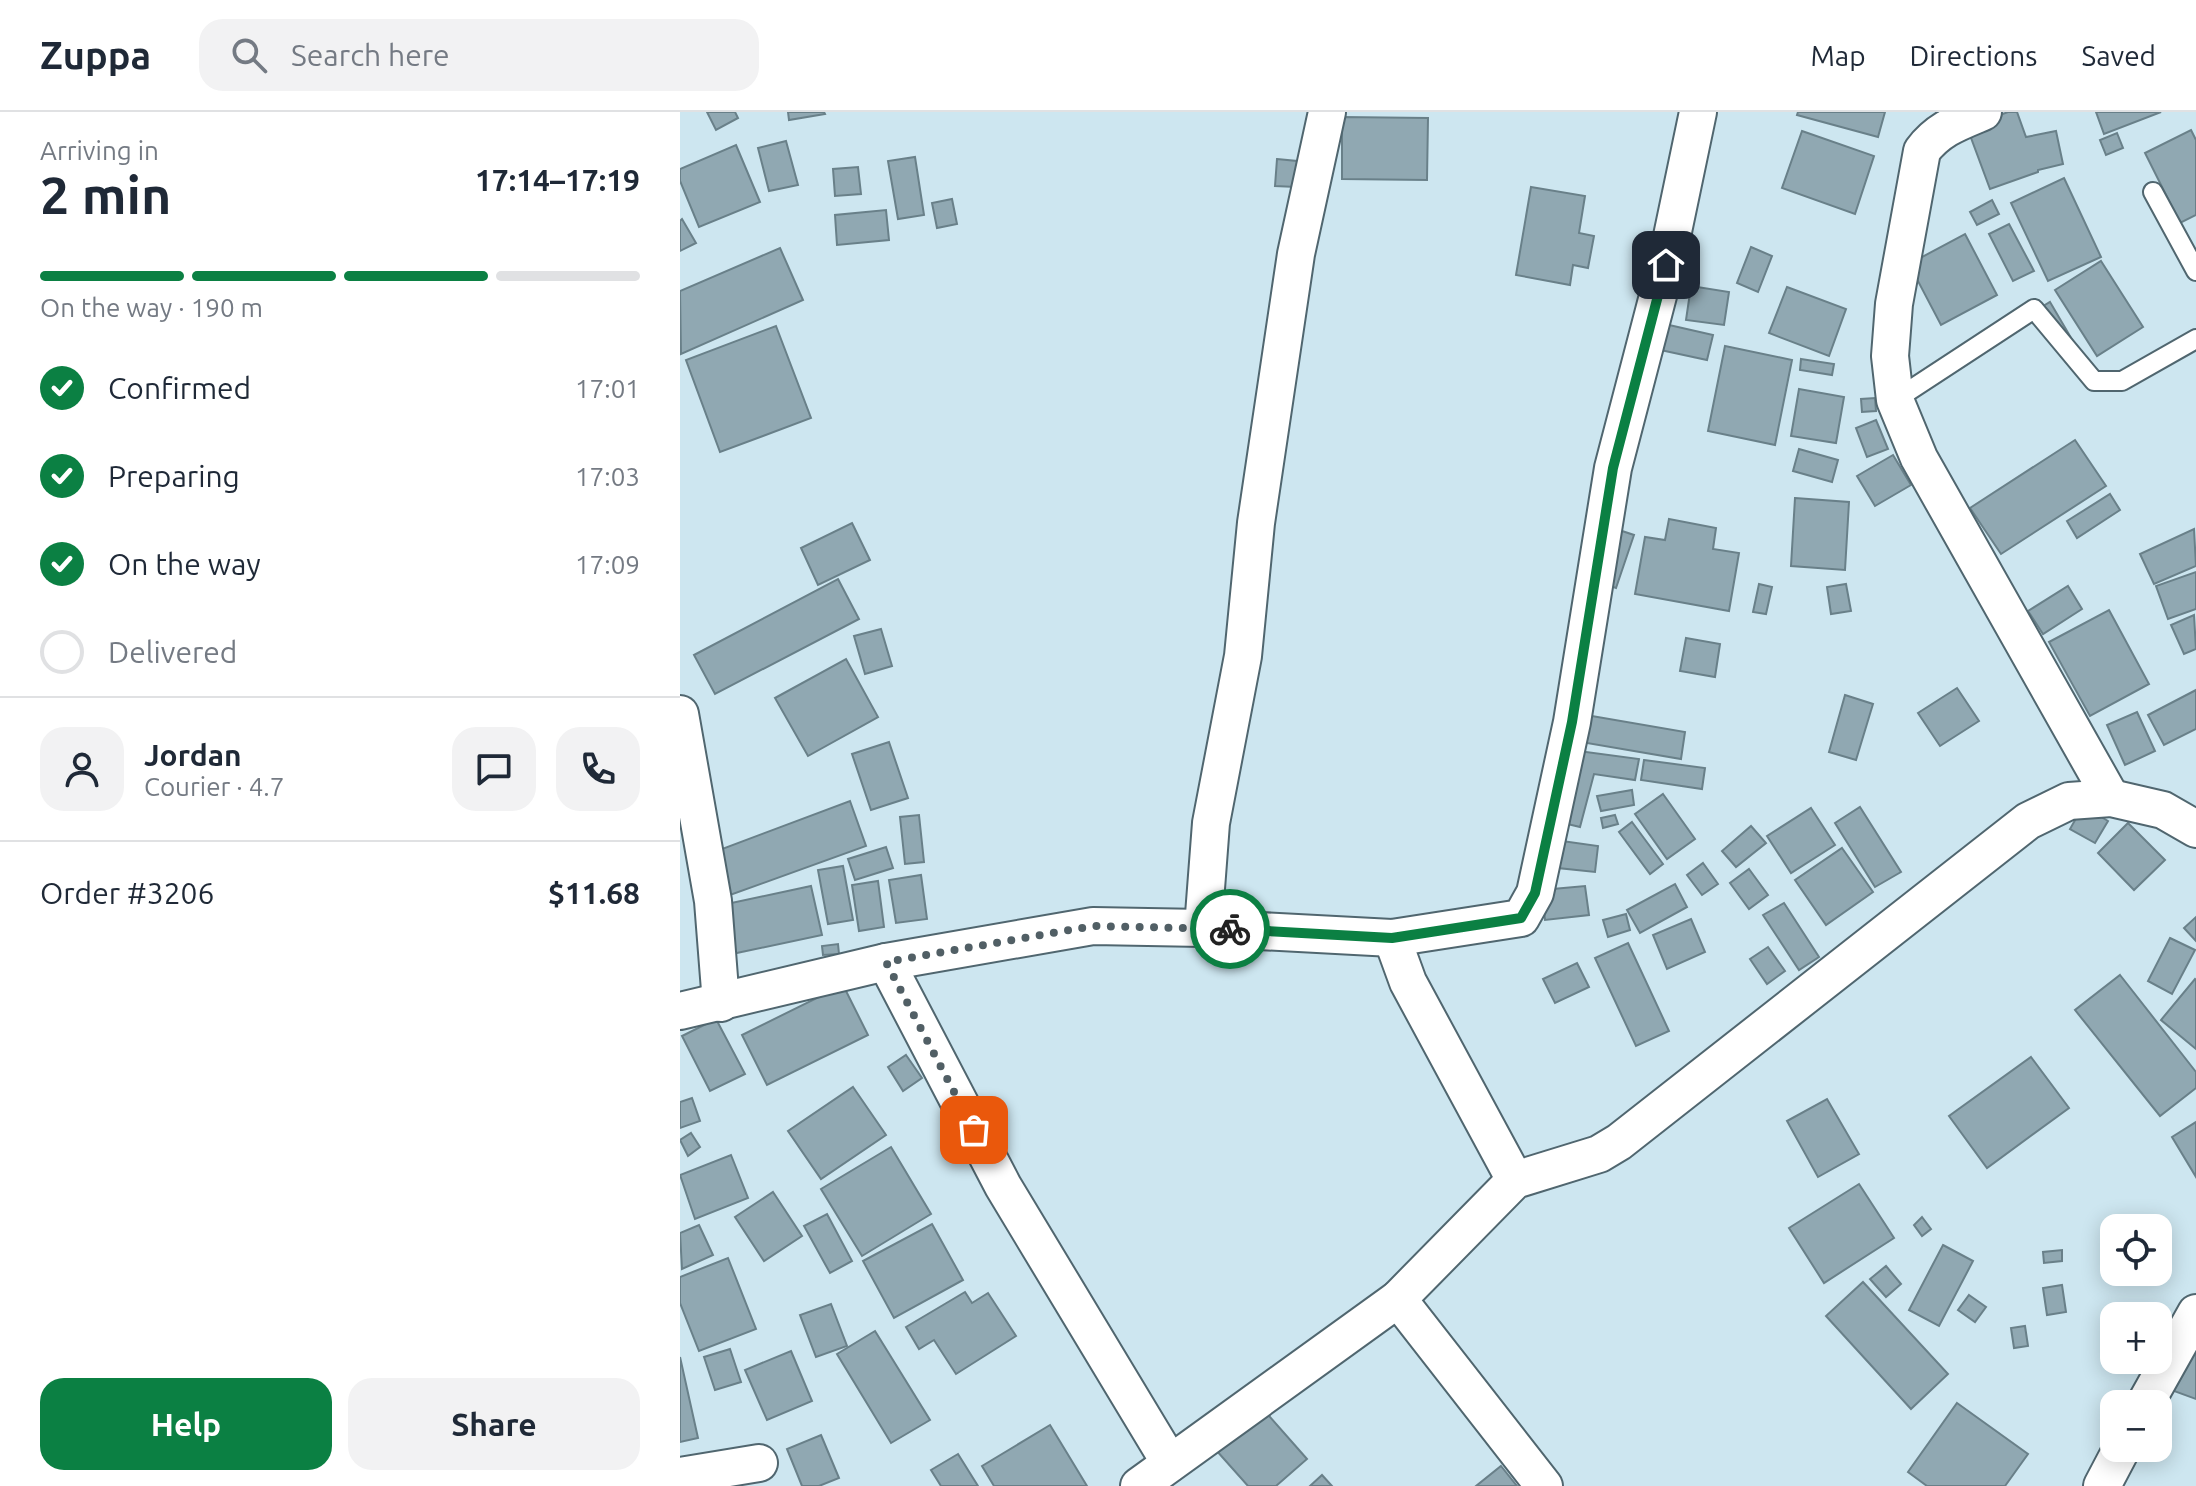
<!DOCTYPE html>
<html lang="en">
<head>
<meta charset="utf-8">
<style>
	:root { --surface:#fff; --page:#f2f2f3; --text:#1f2937; --muted:#747a83; --line:#e0e1e3; --accent:#0b8043 }
	body { margin:0; font-family:Ubuntu,sans-serif; background:var(--page); color:var(--text); height:100vh; display:flex; flex-direction:column; font-size:30px; white-space:nowrap }
	* { box-sizing:border-box; margin:0 }
	p { font-size:26px; color:var(--muted) }
	.icon { flex:none; width:44px; height:44px; fill:none; stroke:currentColor; stroke-width:2; stroke-linecap:round; stroke-linejoin:round }
	.map { position:relative; flex:1; overflow:hidden }
	.panel { display:flex; flex-direction:column; background:var(--surface); width:680px }
	.panel>* { flex:none }
	.fabs { position:absolute; left:1420px; top:1102px; display:grid; gap:16px }
	.fabs a { display:grid; place-items:center; width:72px; height:72px; border-radius:16px; background:var(--surface); box-shadow:0 4px 20px #0003; font-size:40px }
	.pin { position:absolute; display:grid; place-items:center; width:68px; height:68px; color:#fff; margin:-34px; border-radius:16px; box-shadow:0 4px 12px #0006 }
	.courier { position:absolute; display:grid; place-items:center; width:80px; height:80px; margin:-40px; border:6px solid #0b8043; border-radius:50%; background:#fff; color:#222; box-shadow:0 2px 10px #0007 }
	.headline em { font-style:normal; font-weight:700 }
	.headline div { display:flex; flex-direction:column-reverse }
	.headline { display:flex; align-items:center; justify-content:space-between; height:136px; padding:0 40px }
	h1 { font-size:52px; font-weight:700; line-height:60px }
	.bar { display:grid; grid-template-columns:repeat(4,1fr); gap:12px 8px; align-content:center; height:96px; padding:0 40px }
	.bar i { height:10px; border-radius:6px; background:var(--line) }
	.bar .active { background:var(--accent) }
	.bar p { grid-column:span 4 }
	.line { display:flex; align-items:center; gap:20px; padding:0 40px; border-top:2px solid var(--line) }
	.line div { flex:1 }
	.round { display:grid; place-items:center; flex:none; width:84px; height:84px; border-radius:24px; background:var(--page) }
	ol { padding:0 40px; list-style:none }
	li { display:flex; align-items:center; gap:24px; height:88px }
	li p { margin-inline-start:auto }
	li .icon { padding:8px; border-radius:50%; background:var(--accent); color:#fff; stroke-width:4 }
	li:last-child { color:var(--muted) }
	li i { width:44px; height:44px; border:4px solid var(--line); border-radius:50% }
	.cta { display:flex; gap:16px; margin-top:auto; padding:16px 40px }
	.cta a { flex:1; height:92px; border-radius:24px; background:var(--accent); color:#fff; font-size:32px; font-weight:700; line-height:92px; text-align:center }
	.cta a+a { background:var(--page); color:var(--text) }
	header { display:flex; align-items:center; gap:48px; box-sizing:border-box; height:112px; padding:0 40px; background:var(--surface); border-bottom:2px solid var(--line) }
	header strong { font-size:38px }
	nav { display:flex; gap:44px; margin-inline-start:auto; font-size:28px }
	.search { width:560px; height:72px; background:var(--page); display:flex; align-items:center; gap:20px; box-sizing:border-box; padding:0 28px; border-radius:24px; color:var(--muted); font-size:30px }
	main { display:flex; flex:1; min-height:0 }
	.map>svg:first-child { display:block }
	.building { fill:#90a8b2; stroke:#698089; stroke-width:2 }
	.lines { fill:none; stroke-linecap:round; stroke-linejoin:round }
	.lane-casing { stroke:#50666f; stroke-width:22 }
	.street-casing { stroke:#50666f; stroke-width:40 }
	.lane { stroke:#fff; stroke-width:18 }
	.street { stroke:#fff; stroke-width:36 }
	.done { stroke:#515f65; stroke-width:8; stroke-dasharray:0 14.4 }
	.route { stroke:#0b8043; stroke-width:10 }
</style>
</head>
<body>
<header>
<strong>Zuppa</strong>
<div class="search"><svg class="icon" aria-label="search" viewBox="0 0 24 24"><circle cx="10" cy="10" r="6"/><path d="M15 15l6 6"/></svg>Search here</div>
<nav><a>Map</a><a>Directions</a><a>Saved</a></nav>
</header>
<main>
<section class="panel">
<div class="headline"><div><h1>2 min</h1><p>Arriving in</p></div><em>17:14–17:19</em></div>
<div class="bar"><i class="active"></i><i class="active"></i><i class="active"></i><i></i><p>On the way · 190 m</p></div>
<ol>
<li><svg class="icon" aria-label="check" viewBox="0 0 24 24"><path d="M5 12l5 5 9-10"/></svg>Confirmed<p>17:01</p></li>
<li><svg class="icon" aria-label="check" viewBox="0 0 24 24"><path d="M5 12l5 5 9-10"/></svg>Preparing<p>17:03</p></li>
<li><svg class="icon" aria-label="check" viewBox="0 0 24 24"><path d="M5 12l5 5 9-10"/></svg>On the way<p>17:09</p></li>
<li><i></i>Delivered</li>
</ol>
<div class="line" style="height:144px"><a class="round"><svg class="icon" aria-label="person" viewBox="0 0 24 24"><circle cx="12" cy="8" r="4"/><path d="M4 21q1-7 8-7t8 7"/></svg></a><div><b>Jordan</b><p>Courier · 4.7</p></div><a class="round"><svg class="icon" aria-label="chat" viewBox="0 0 24 24"><path d="M4 5h16v11H9l-5 4z"/></svg></a><a class="round"><svg class="icon" aria-label="phone" viewBox="0 0 24 24"><path d="M5 4h4l2 5-3 2q2 4 5 5l2-3 5 2v4C11 20 4 13 5 4z"/></svg></a></div>
<div class="line" style="height:104px"><div>Order #3206</div><b>$11.68</b></div>
<div class="cta"><a>Help</a><a>Share</a></div>
</section>
<div class="map">
<svg width="1516" height="1374" viewBox="0 0 1516 1374">
	<rect width="100%" height="100%" fill="#cde6f0"/>
	<!-- building -->
	<g class="building">
		<polygon points="27,0 55,0 58,6 36,18"/>
		<polygon points="108,0 144,0 145,2 109,8"/>
		<polygon points="1118,0 1205,0 1198,25 1117,3"/>
		<polygon points="1328,0 1337,0 1346,25 1376,19 1383,52 1358,58 1358,60 1310,77 1287,15"/>
		<polygon points="1416,0 1481,0 1424,22"/>
		<polygon points="662,5 748,6 747,68 662,67"/>
		<polygon points="1511,18 1516,28 1516,103 1500,111 1465,41"/>
		<polygon points="1122,19 1194,44 1175,102 1102,76"/>
		<polygon points="1437,21 1443,36 1426,43 1420,28"/>
		<polygon points="106,29 118,73 89,79 78,36"/>
		<polygon points="56,33 80,90 19,115 0,69 0,57"/>
		<polygon points="235,45 244,103 218,107 208,49"/>
		<polygon points="597,47 617,49 616,75 595,74"/>
		<polygon points="178,55 181,82 155,84 153,57"/>
		<polygon points="1384,66 1421,145 1368,169 1331,91"/>
		<polygon points="851,75 905,84 899,121 914,124 908,156 893,153 890,173 836,163"/>
		<polygon points="272,87 277,112 257,116 252,91"/>
		<polygon points="1312,88 1319,102 1297,113 1290,100"/>
		<polygon points="206,98 209,128 157,133 155,103"/>
		<polygon points="2,107 16,131 0,139 0,109"/>
		<polygon points="1329,112 1354,159 1333,169 1309,122"/>
		<polygon points="1285,122 1317,183 1261,213 1229,152"/>
		<polygon points="1071,135 1092,144 1078,180 1057,171"/>
		<polygon points="100,136 123,188 1,242 0,179"/>
		<polygon points="1421,149 1463,215 1417,244 1375,178"/>
		<polygon points="1011,174 1049,180 1044,213 1006,208"/>
		<polygon points="1107,175 1166,197 1149,244 1089,221"/>
		<polygon points="1370,190 1397,236 1360,196"/>
		<polygon points="976,210 1033,223 1027,248 971,236"/>
		<polygon points="96,214 131,306 40,340 6,248"/>
		<polygon points="1045,234 1112,248 1095,333 1028,319"/>
		<polygon points="1121,247 1154,252 1152,263 1120,258"/>
		<polygon points="1119,277 1164,285 1156,331 1111,324"/>
		<polygon points="1195,286 1196,299 1182,300 1181,287"/>
		<polygon points="1196,308 1208,337 1187,345 1176,316"/>
		<polygon points="1395,328 1426,374 1321,442 1290,396"/>
		<polygon points="1119,337 1158,348 1152,370 1113,359"/>
		<polygon points="1213,343 1231,373 1195,394 1177,364"/>
		<polygon points="1430,382 1440,398 1397,426 1387,409"/>
		<polygon points="1115,386 1169,390 1165,458 1111,454"/>
		<polygon points="989,407 1036,416 1033,437 1059,441 1049,499 955,482 965,425 985,428"/>
		<polygon points="172,411 190,448 138,473 121,436"/>
		<polygon points="933,416 954,423 936,476 916,469"/>
		<polygon points="1514,417 1516,454 1474,472 1460,442"/>
		<polygon points="1516,460 1516,497 1488,507 1476,474"/>
		<polygon points="158,467 179,507 35,582 14,543"/>
		<polygon points="1079,472 1092,475 1086,502 1073,500"/>
		<polygon points="1166,472 1171,499 1151,502 1147,475"/>
		<polygon points="1388,474 1402,497 1363,522 1348,499"/>
		<polygon points="1429,498 1469,572 1410,604 1369,530"/>
		<polygon points="1514,503 1516,537 1504,542 1491,513"/>
		<polygon points="201,517 212,554 185,562 174,524"/>
		<polygon points="1006,526 1040,532 1035,565 1000,559"/>
		<polygon points="166,547 198,605 128,644 95,586"/>
		<polygon points="1277,576 1299,609 1260,634 1238,601"/>
		<polygon points="1516,578 1516,617 1484,633 1468,603"/>
		<polygon points="1165,583 1193,592 1176,648 1149,640"/>
		<polygon points="1457,600 1475,639 1445,653 1427,613"/>
		<polygon points="906,603 1005,620 1001,647 901,630"/>
		<polygon points="209,630 228,686 191,698 172,642"/>
		<polygon points="891,638 959,647 955,668 914,662 900,715 879,710"/>
		<polygon points="964,648 1025,656 1022,677 961,668"/>
		<polygon points="952,678 954,693 921,699 917,684"/>
		<polygon points="983,682 1015,727 987,747 955,702"/>
		<polygon points="170,689 186,734 50,783 34,740"/>
		<polygon points="1403,694 1428,709 1415,731 1390,717"/>
		<polygon points="1180,695 1221,760 1195,775 1155,711"/>
		<polygon points="1131,696 1155,733 1111,761 1087,724"/>
		<polygon points="239,703 244,750 225,752 220,705"/>
		<polygon points="935,703 938,712 923,716 921,706"/>
		<polygon points="952,710 983,752 970,762 939,720"/>
		<polygon points="1448,711 1485,748 1454,778 1418,741"/>
		<polygon points="1071,714 1086,731 1056,755 1042,739"/>
		<polygon points="882,729 918,734 915,760 878,756"/>
		<polygon points="206,735 213,756 175,768 168,747"/>
		<polygon points="1162,736 1193,780 1146,813 1115,768"/>
		<polygon points="1023,751 1038,772 1022,783 1007,763"/>
		<polygon points="163,754 173,808 148,812 138,758"/>
		<polygon points="1069,757 1088,783 1069,797 1050,771"/>
		<polygon points="241,763 247,807 216,811 209,768"/>
		<polygon points="198,769 204,815 179,819 172,773"/>
		<polygon points="995,772 1007,795 960,821 947,798"/>
		<polygon points="131,774 142,823 52,842 42,793"/>
		<polygon points="905,774 909,803 865,808 862,778"/>
		<polygon points="1104,791 1139,845 1119,858 1083,803"/>
		<polygon points="946,802 950,818 928,825 923,808"/>
		<polygon points="1516,805 1516,829 1504,816"/>
		<polygon points="1011,807 1025,840 987,857 973,823"/>
		<polygon points="1490,826 1515,838 1492,882 1468,869"/>
		<polygon points="948,831 989,919 956,934 915,846"/>
		<polygon points="158,832 159,842 143,843 142,834"/>
		<polygon points="1088,835 1105,859 1087,872 1070,847"/>
		<polygon points="897,851 909,875 875,891 863,867"/>
		<polygon points="1440,863 1516,960 1516,976 1480,1004 1395,898"/>
		<polygon points="1515,867 1516,868 1516,937 1481,908"/>
		<polygon points="163,873 188,923 87,973 62,923"/>
		<polygon points="36,907 65,962 30,979 2,924"/>
		<polygon points="226,943 242,966 223,979 208,955"/>
		<polygon points="1351,945 1389,996 1307,1056 1269,1004"/>
		<polygon points="173,975 206,1023 141,1067 108,1019"/>
		<polygon points="12,986 20,1009 0,1016 0,990"/>
		<polygon points="1147,987 1179,1042 1138,1065 1107,1009"/>
		<polygon points="1516,1010 1516,1065 1492,1025"/>
		<polygon points="11,1021 20,1035 8,1044 0,1028"/>
		<polygon points="211,1035 251,1102 182,1144 141,1077"/>
		<polygon points="51,1043 68,1086 15,1107 0,1063"/>
		<polygon points="1179,1072 1214,1126 1144,1171 1109,1116"/>
		<polygon points="93,1080 122,1124 84,1149 55,1105"/>
		<polygon points="147,1102 172,1149 150,1161 124,1114"/>
		<polygon points="1242,1105 1251,1117 1242,1124 1234,1113"/>
		<polygon points="252,1112 283,1168 214,1206 183,1149"/>
		<polygon points="19,1113 33,1143 2,1157 0,1121"/>
		<polygon points="1263,1133 1293,1149 1259,1214 1229,1198"/>
		<polygon points="1382,1138 1382,1149 1364,1151 1363,1140"/>
		<polygon points="48,1146 76,1217 19,1239 0,1191 0,1165"/>
		<polygon points="1206,1154 1221,1172 1206,1185 1190,1167"/>
		<polygon points="1183,1170 1268,1262 1231,1297 1146,1204"/>
		<polygon points="1382,1173 1386,1200 1367,1203 1363,1176"/>
		<polygon points="285,1180 292,1191 308,1181 336,1224 276,1262 254,1228 239,1237 226,1215"/>
		<polygon points="1289,1183 1306,1195 1295,1210 1278,1198"/>
		<polygon points="151,1192 167,1234 136,1245 120,1203"/>
		<polygon points="1345,1214 1348,1234 1334,1236 1331,1216"/>
		<polygon points="195,1219 250,1308 211,1331 157,1242"/>
		<polygon points="1499,1235 1516,1242 1516,1287 1483,1275"/>
		<polygon points="50,1237 61,1270 35,1278 24,1245"/>
		<polygon points="111,1239 132,1289 87,1308 65,1258"/>
		<polygon points="0,1245 18,1326 0,1330"/>
		<polygon points="1277,1291 1348,1342 1325,1374 1247,1374 1228,1360"/>
		<polygon points="583,1297 627,1347 596,1374 568,1374 536,1338"/>
		<polygon points="370,1313 407,1374 314,1374 302,1354"/>
		<polygon points="141,1323 159,1366 139,1374 122,1374 107,1337"/>
		<polygon points="278,1342 298,1374 261,1374 251,1358"/>
		<polygon points="821,1354 837,1374 796,1374"/>
		<polygon points="642,1363 652,1374 630,1374"/>
	</g>
	<g class="lines">
		<!-- lane casing -->
		<g class="lane-casing">
			<g id="lane">
				<polyline points="1473,80 1516,159"/>
				<polyline points="1215,288 1354,197 1414,269 1442,269 1516,227"/>
			</g>
		</g>
		<!-- street casing -->
		<g class="street-casing">
			<g id="street">
				<path d="M 1303,0 C 1279,10 1258,17 1242,39 L 1214,192 L 1210,244 L 1215,288 L 1239,346 L 1431,686"/>
				<polyline points="0,602 33,789 41,891"/>
				<polyline points="523,816 531,711 563,544 576,411 616,142 647,0"/>
				<polyline points="712,826 728,870 835,1068"/>
				<polyline points="206,850 323,1074 490,1351"/>
				<polyline points="0,899 206,850 413,814 523,816 712,826 841,806 855,781 892,610 933,356 986,153 1018,0"/>
				<polyline points="718,1187 864,1374"/>
				<polyline points="1465,1292 1516,1201"/>
				<polyline points="0,1364 79,1351"/>
				<polyline points="459,1374 718,1187 835,1068 919,1042 939,1030 1348,709 1389,689 1431,686 1483,698 1516,717"/>
				<polyline points="1422,1374 1442,1336"/>
			</g>
		</g>
		<!-- lane -->
		<use href="#lane" class="lane"/>
		<!-- street -->
		<use href="#street" class="street"/>
	</g>
	<g class="lines">
		<!-- done -->
		<polyline class="done" points="294,1018 206,850 413,814 550,817"/>
		<!-- route -->
		<polyline class="route" points="550,817 712,826 841,806 855,781 892,610 933,356 986,153"/>
	</g>
</svg>
<div class="fabs">
<a><svg class="icon" aria-label="locate" viewBox="0 0 24 24"><circle cx="12" cy="12" r="6"/><path d="M12 2v4M12 18v4M2 12h4M18 12h4"/></svg></a>
<a>+</a>
<a>−</a>
</div>
<div class="pin" style="left:294px;top:1018px;background:#ea580c"><svg class="icon" aria-label="bag" viewBox="0 0 24 24"><path d="M5 8h14l-1 12H6zM9 8a3 3 0 0 1 6 0"/></svg></div>
<div class="pin" style="left:986px;top:153px;background:#1f2937"><svg class="icon" aria-label="home" viewBox="0 0 24 24"><path d="M3 11l9-7 9 7M6 9v11h12V9"/></svg></div>
<div class="courier" style="left:550px;top:817px"><svg class="icon" aria-label="bike" viewBox="0 0 24 24"><circle cx="6" cy="16" r="4"/><circle cx="18" cy="16" r="4"/><path d="M6 16l4-8h5l3 8M10 8l3 8H6M13 5h3"/></svg></div>
</div>
</main>
</body>
</html>
